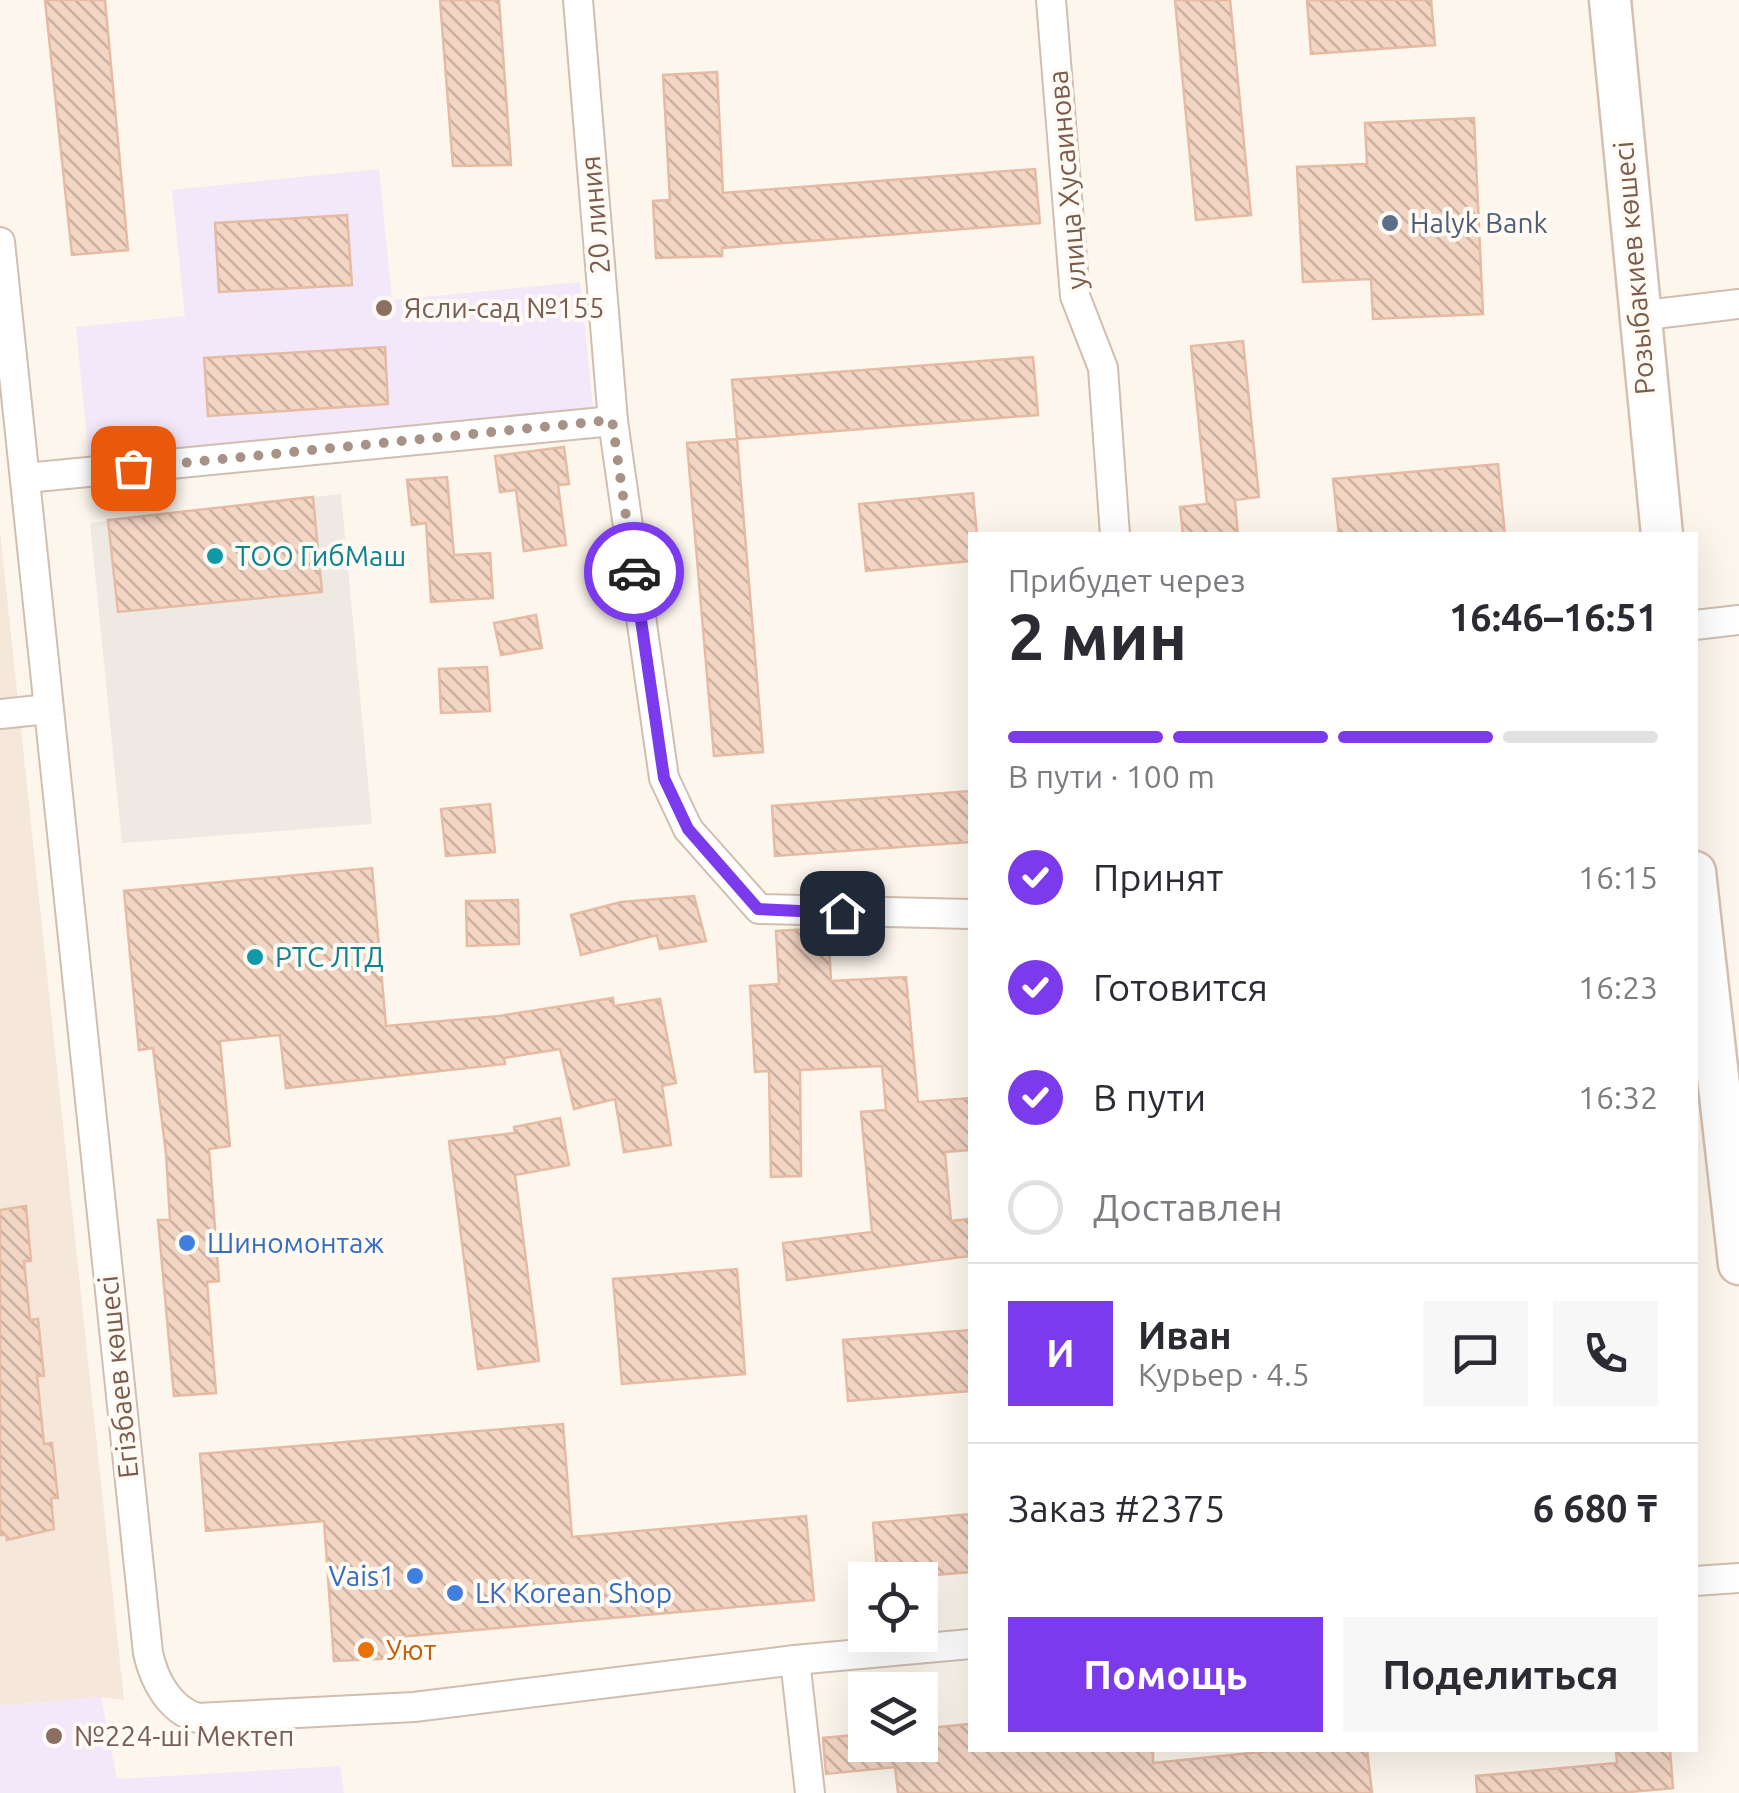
<!DOCTYPE html>
<html lang="ru">
<head>
<meta charset="utf-8">
<style>
	:root { --surface:#fff; --page:#f7f7f7; --text:#2b2b33; --muted:#7c7c81; --line:#e1e1e2; --accent:#7c3aed }
	body { margin:0; font-family:Ubuntu,sans-serif; background:var(--page); color:var(--text); height:100vh; display:flex; flex-direction:column; font-size:38px; white-space:nowrap }
	* { box-sizing:border-box; margin:0 }
	p { font-size:32px; color:var(--muted) }
	.icon { flex:none; width:55px; height:55px; fill:none; stroke:currentColor; stroke-width:2; stroke-linecap:round; stroke-linejoin:round }
	.map { position:relative; flex:1; overflow:hidden }
	.drawer { position:absolute; left:968px; top:532px; width:730px; height:1220px; display:flex; flex-direction:column; background:var(--surface); border-radius:0px; box-shadow:0 10px 40px #0002 }
	.drawer>* { flex:none }
	.controls { position:absolute; left:848px; top:1562px; display:grid; gap:20px }
	.controls a { display:grid; place-items:center; width:90px; height:90px; border-radius:0px; background:var(--surface); box-shadow:0 10px 40px #0002; font-size:50px }
	.pin { position:absolute; display:grid; place-items:center; width:85px; height:85px; color:#fff; margin:-42px; border-radius:20px; box-shadow:0 5px 15px #0006 }
	.courier { position:absolute; display:grid; place-items:center; width:100px; height:100px; margin:-50px; border:8px solid #7c3aed; border-radius:50%; background:#fff; color:#222; box-shadow:0 2px 12px #0007 }
	.summary em { font-style:normal; font-weight:600 }
	.summary div { display:flex; flex-direction:column-reverse }
	.summary { display:flex; align-items:center; justify-content:space-between; height:170px; padding:0 40px }
	h1 { font-size:65px; font-weight:600; line-height:75px }
	.bar { display:grid; grid-template-columns:repeat(4,1fr); gap:15px 10px; align-content:center; height:120px; padding:0 40px }
	.bar i { height:12px; border-radius:8px; background:var(--line) }
	.bar .current { background:var(--accent) }
	.bar p { grid-column:span 4 }
	.line { display:flex; align-items:center; gap:25px; padding:0 40px; border-top:2px solid var(--line) }
	.line div { flex:1 }
	.round { display:grid; place-items:center; flex:none; width:105px; height:105px; border-radius:0px; background:var(--page) }
	ol { padding:0 40px; list-style:none }
	li { display:flex; align-items:center; gap:30px; height:110px }
	li p { margin-inline-start:auto }
	li .icon { padding:10px; border-radius:50%; background:var(--accent); color:#fff; stroke-width:4 }
	li:last-child { color:var(--muted) }
	li i { width:55px; height:55px; border:5px solid var(--line); border-radius:50% }
	.button { display:flex; gap:20px; margin-top:auto; padding:20px 40px }
	.button a { flex:1; height:115px; border-radius:0px; background:var(--accent); color:#fff; font-size:40px; font-weight:600; line-height:115px; text-align:center }
	.button a+a { background:var(--page); color:var(--text) }
	.map>svg:first-child { display:block }
	.residential { fill:#f5e8da }
	.industrial { fill:#efe9e4 }
	.education { fill:#f3e8fa }
	.building { fill:url(#building-back-hatch); stroke:#e6bba3; stroke-width:2.5 }
	.lines { fill:none; stroke-linecap:round; stroke-linejoin:round }
	.minor-casing { stroke:#d1beb0; stroke-width:32 }
	.secondary-casing { stroke:#d6c0b0; stroke-width:45 }
	.minor { stroke:#fff; stroke-width:28 }
	.secondary { stroke:#fff; stroke-width:40 }
	.done { stroke:#a89285; stroke-width:10; stroke-dasharray:0 18 }
	.route { stroke:#7c3aed; stroke-width:12 }
	.service-dot { fill:#5c6f8a; stroke:#fffaf3; stroke-width:4 }
	.education-dot { fill:#8d6e63; stroke:#fffaf3; stroke-width:4 }
	.culture-dot { fill:#0f9aa8; stroke:#fffaf3; stroke-width:4 }
	.shop-dot { fill:#3f7fe0; stroke:#fffaf3; stroke-width:4 }
	.food-dot { fill:#e8710a; stroke:#fffaf3; stroke-width:4 }
	.labels { text-anchor:middle; stroke-width:8; stroke-linejoin:round; paint-order:stroke }
	.street-label { font-size:28px; fill:#7a5c4d; stroke:#fffaf3 }
	.service-label { font-size:28px; fill:#4e5e75; stroke:#fffaf3; text-anchor:start }
	.education-label { font-size:28px; fill:#785e54; stroke:#fffaf3; text-anchor:start }
	.culture-label { font-size:28px; fill:#0d838f; stroke:#fffaf3; text-anchor:start }
	.shop-label { font-size:28px; fill:#366cbe; stroke:#fffaf3; text-anchor:start }
	.food-label { font-size:28px; fill:#c56008; stroke:#fffaf3; text-anchor:start }
</style>
</head>
<body>
<div class="map">
<svg width="1739" height="1793" viewBox="0 0 1739 1793">
	<defs>
		<pattern id="building-back-hatch" width="6" height="6" patternUnits="userSpaceOnUse" patternTransform="scale(2.5)"><rect width="6" height="6" fill="#f3d5c3"/><path d="M-1 5l2 2M0 0l6 6M5-1l2 2" fill="none" stroke="#cab0a1"/></pattern>
	</defs>
	<rect width="100%" height="100%" fill="#fdf6ec"/>
	<!-- residential -->
	<polygon class="residential" points="0,531 124,1700 101,1697 0,1706"/>
	<!-- industrial -->
	<polygon class="industrial" points="341,494 372,824 122,843 90,523"/>
	<!-- education -->
	<g class="education">
		<polygon points="379,169 392,300 580,282 593,407 89,459 76,327 185,316 172,190"/>
		<polygon points="101,1697 117,1779 340,1766 344,1793 0,1793 0,1706"/>
	</g>
	<!-- building -->
	<g class="building">
		<polygon points="45,0 105,0 128,250 72,255"/>
		<polygon points="440,0 499,0 511,165 453,166"/>
		<polygon points="1175,0 1230,0 1251,215 1196,220"/>
		<polygon points="1307,0 1431,0 1435,45 1311,54"/>
		<polygon points="717,72 723,193 1035,169 1040,223 722,248 722,256 656,258 653,201 670,200 663,75"/>
		<polygon points="1474,118 1483,314 1373,319 1371,279 1303,282 1297,167 1367,164 1365,123"/>
		<polygon points="347,215 352,285 219,292 215,223"/>
		<polygon points="1243,341 1259,497 1235,500 1238,535 1183,535 1180,507 1207,504 1191,346"/>
		<polygon points="385,347 388,404 208,416 204,358"/>
		<polygon points="1033,357 1038,415 737,439 732,380"/>
		<polygon points="737,439 763,752 714,756 687,443"/>
		<polygon points="564,447 569,484 558,485 566,545 524,551 516,490 500,492 495,456"/>
		<polygon points="1498,464 1505,535 1339,535 1333,479"/>
		<polygon points="447,477 454,555 490,553 493,598 431,602 426,523 412,525 407,480"/>
		<polygon points="973,493 977,535 970,535 970,561 866,571 859,504"/>
		<polygon points="313,497 322,592 118,612 108,520"/>
		<polygon points="536,615 542,648 501,655 494,623"/>
		<polygon points="487,667 490,711 441,713 439,669"/>
		<polygon points="970,791 970,842 775,856 772,806"/>
		<polygon points="490,804 495,852 446,856 441,809"/>
		<polygon points="372,868 386,1026 499,1016 613,998 614,1006 660,999 676,1083 662,1086 671,1145 624,1152 615,1099 574,1109 560,1049 504,1058 505,1064 286,1088 280,1035 220,1041 230,1146 209,1149 219,1281 207,1282 216,1393 174,1396 158,1220 170,1220 166,1154 153,1048 139,1050 124,891"/>
		<polygon points="694,896 706,941 660,949 657,935 581,955 571,915 621,902"/>
		<polygon points="518,900 519,944 467,946 466,901"/>
		<polygon points="828,928 831,981 906,977 918,1102 970,1098 970,1150 945,1152 951,1221 970,1219 970,1256 787,1280 783,1243 872,1232 861,1112 886,1110 882,1066 800,1070 801,1176 771,1177 769,1071 755,1072 750,986 779,984 776,931"/>
		<polygon points="560,1118 569,1165 515,1175 539,1361 478,1369 449,1141 515,1133 514,1127"/>
		<polygon points="26,1206 31,1261 24,1261 30,1320 38,1319 44,1376 37,1376 44,1444 52,1443 58,1498 51,1498 54,1529 7,1540 6,1535 0,1535 0,1210"/>
		<polygon points="737,1269 745,1374 622,1384 613,1279"/>
		<polygon points="970,1330 970,1391 848,1401 843,1340"/>
		<polygon points="563,1424 572,1537 806,1516 814,1600 398,1637 400,1658 334,1661 324,1521 206,1531 200,1454"/>
		<polygon points="970,1514 970,1572 878,1580 873,1523"/>
		<polygon points="970,1724 970,1750 1153,1750 1153,1763 1279,1750 1367,1750 1372,1793 898,1793 895,1767 826,1774 823,1738 865,1734 865,1745 920,1745 920,1729"/>
		<polygon points="1616,1750 1670,1750 1673,1788 1619,1793 1477,1793 1476,1776 1617,1763"/>
	</g>
	<g class="lines">
		<!-- minor casing -->
		<g class="minor-casing">
			<g id="minor">
				<polyline points="578,0 613,421 664,778 688,829 759,909 970,914"/>
				<polyline points="1051,0 1075,296 1103,368 1115,535"/>
				<path d="M 0,242 L 148,1653 C 154,1680 169,1709 197,1718 L 414,1707 L 795,1660 L 970,1644"/>
				<polyline points="1638,316 1739,304"/>
				<polyline points="26,478 613,421"/>
				<polyline points="1695,625 1739,620"/>
				<polyline points="0,714 48,709"/>
				<polyline points="1695,1581 1739,1578"/>
				<polyline points="795,1660 810,1793"/>
			</g>
		</g>
		<!-- secondary casing -->
		<g class="secondary-casing">
			<g id="secondary">
				<polyline points="1610,0 1662,535"/>
				<polyline points="1695,872 1739,1264"/>
			</g>
		</g>
		<!-- minor -->
		<use href="#minor" class="minor"/>
		<!-- secondary -->
		<use href="#secondary" class="secondary"/>
	</g>
	<g class="lines">
		<!-- done -->
		<polyline class="done" points="133,468 612,420 634,572"/>
		<!-- route -->
		<polyline class="route" points="634,572 664,778 688,829 758,909 842,913"/>
	</g>
	<!-- markers -->
	<circle class="service-dot" cx="1390" cy="223" r="10"/>
	<g class="education-dot">
		<circle cx="384" cy="308" r="10"/>
		<circle cx="54" cy="1736" r="10"/>
	</g>
	<g class="culture-dot">
		<circle cx="215" cy="556" r="10"/>
		<circle cx="255" cy="957" r="10"/>
	</g>
	<g class="shop-dot">
		<circle cx="187" cy="1243" r="10"/>
		<circle cx="415" cy="1576" r="10"/>
		<circle cx="455" cy="1593" r="10"/>
	</g>
	<circle class="food-dot" cx="366" cy="1650" r="10"/>
	<g class="labels">
		<!-- street labels -->
		<g class="street-label">
			<text transform="translate(1067 180) rotate(-95)" y="10">улица Хусаинова</text>
			<text transform="translate(595 215) rotate(-95)" y="10">20 линия</text>
			<text transform="translate(1634 268) rotate(-95)" y="10">Розыбакиев көшесі</text>
			<text transform="translate(118 1377) rotate(-96)" y="10">Егізбаев көшесі</text>
		</g>
		<!-- service labels -->
		<g class="service-label">
			<text x="1410" y="233">Halyk Bank</text>
		</g>
		<!-- education labels -->
		<g class="education-label">
			<text x="404" y="318">Ясли-сад №155</text>
			<text x="74" y="1746">№224-ші Мектеп</text>
		</g>
		<!-- culture labels -->
		<g class="culture-label">
			<text x="235" y="566">ТОО ГибМаш</text>
			<text x="275" y="967">РТС ЛТД</text>
		</g>
		<!-- shop labels -->
		<g class="shop-label">
			<text x="207" y="1253">Шиномонтаж</text>
			<text x="395" y="1586" text-anchor="end">Vais1</text>
			<text x="475" y="1603">LK Korean Shop</text>
		</g>
		<!-- food labels -->
		<g class="food-label">
			<text x="386" y="1660">Уют</text>
		</g>
	</g>
</svg>
<div class="controls">
<a><svg class="icon" aria-label="locate" viewBox="0 0 24 24"><circle cx="12" cy="12" r="6"/><path d="M12 2v4M12 18v4M2 12h4M18 12h4"/></svg></a>
<a><svg class="icon" aria-label="layers" viewBox="0 0 24 24"><path d="M12 4l9 5-9 5-9-5zM3 14l9 5 9-5"/></svg></a>
</div>
<div class="pin" style="left:133px;top:468px;background:#ea580c"><svg class="icon" aria-label="bag" viewBox="0 0 24 24"><path d="M5 8h14l-1 12H6zM9 8a3 3 0 0 1 6 0"/></svg></div>
<div class="pin" style="left:842px;top:913px;background:#1f2937"><svg class="icon" aria-label="home" viewBox="0 0 24 24"><path d="M3 11l9-7 9 7M6 9v11h12V9"/></svg></div>
<div class="courier" style="left:634px;top:572px"><svg class="icon" aria-label="car" viewBox="0 0 24 24"><path d="M5 17H2v-5l4-1 3-4h7l3 4 3 1v5h-3M9 17h6M6 11h13"/><circle cx="7" cy="17" r="2"/><circle cx="17" cy="17" r="2"/></svg></div>
<section class="drawer">
<div class="summary"><div><h1>2 мин</h1><p>Прибудет через</p></div><em>16:46–16:51</em></div>
<div class="bar"><i class="current"></i><i class="current"></i><i class="current"></i><i></i><p>В пути · 100 m</p></div>
<ol>
<li><svg class="icon" aria-label="check" viewBox="0 0 24 24"><path d="M5 12l5 5 9-10"/></svg>Принят<p>16:15</p></li>
<li><svg class="icon" aria-label="check" viewBox="0 0 24 24"><path d="M5 12l5 5 9-10"/></svg>Готовится<p>16:23</p></li>
<li><svg class="icon" aria-label="check" viewBox="0 0 24 24"><path d="M5 12l5 5 9-10"/></svg>В пути<p>16:32</p></li>
<li><i></i>Доставлен</li>
</ol>
<div class="line" style="height:180px"><b class="round" style="background:var(--accent);color:#fff">И</b><div><b>Иван</b><p>Курьер · 4.5</p></div><a class="round"><svg class="icon" aria-label="chat" viewBox="0 0 24 24"><path d="M4 5h16v11H9l-5 4z"/></svg></a><a class="round"><svg class="icon" aria-label="phone" viewBox="0 0 24 24"><path d="M5 4h4l2 5-3 2q2 4 5 5l2-3 5 2v4C11 20 4 13 5 4z"/></svg></a></div>
<div class="line" style="height:130px"><div>Заказ #2375</div><b>6 680 ₸</b></div>
<div class="button"><a>Помощь</a><a>Поделиться</a></div>
</section>
</div>
</body>
</html>
